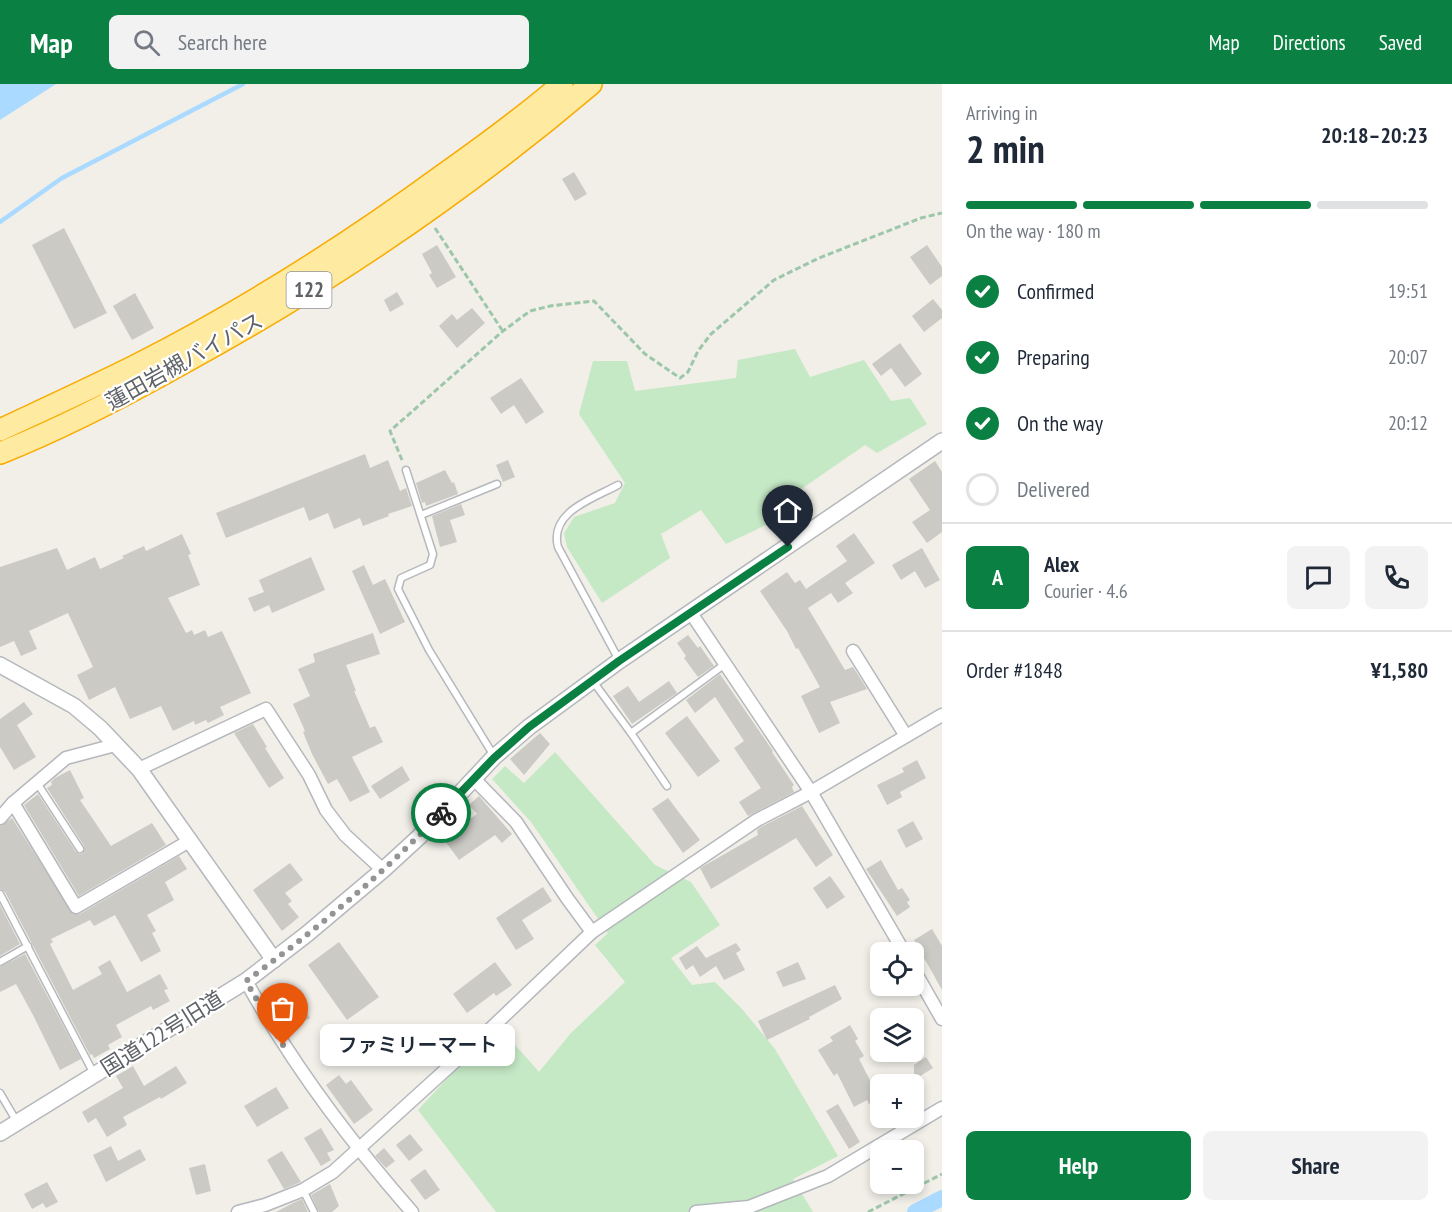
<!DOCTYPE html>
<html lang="en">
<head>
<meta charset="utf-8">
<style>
	:root { --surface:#fff; --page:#f2f2f3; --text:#1f2937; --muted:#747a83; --line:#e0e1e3; --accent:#0b8043 }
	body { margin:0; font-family:"PT Sans Narrow","Noto Sans JP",sans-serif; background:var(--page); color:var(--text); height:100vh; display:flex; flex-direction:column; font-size:22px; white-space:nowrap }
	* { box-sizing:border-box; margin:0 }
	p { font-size:20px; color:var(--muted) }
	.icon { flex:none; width:33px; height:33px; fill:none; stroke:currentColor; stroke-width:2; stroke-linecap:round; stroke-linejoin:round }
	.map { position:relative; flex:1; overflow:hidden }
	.panel { display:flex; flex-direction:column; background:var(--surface); width:510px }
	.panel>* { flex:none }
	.fabs { position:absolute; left:870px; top:858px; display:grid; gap:12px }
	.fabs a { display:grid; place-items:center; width:54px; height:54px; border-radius:9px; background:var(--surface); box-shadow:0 3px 9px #0003; font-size:30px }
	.pin { position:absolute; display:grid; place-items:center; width:51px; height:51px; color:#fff; margin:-62px -26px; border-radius:50% 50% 50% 0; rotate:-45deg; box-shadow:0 0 6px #0007 }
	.pin .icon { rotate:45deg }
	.courier { position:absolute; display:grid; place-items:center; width:60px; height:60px; margin:-30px; border:4px solid #0b8043; border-radius:50%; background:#fff; color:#222; box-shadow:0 2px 8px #0007 }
	.bubble { position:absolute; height:42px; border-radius:9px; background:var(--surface); box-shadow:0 3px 9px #0003; font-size:20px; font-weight:600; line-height:42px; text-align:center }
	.summary em { font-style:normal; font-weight:600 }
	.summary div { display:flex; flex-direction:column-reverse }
	.summary { display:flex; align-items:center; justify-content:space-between; height:102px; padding:0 24px }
	h1 { font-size:39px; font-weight:600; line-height:45px }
	.bar { display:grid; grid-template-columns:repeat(4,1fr); gap:9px 6px; align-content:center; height:72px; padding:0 24px }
	.bar i { height:8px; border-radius:4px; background:var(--line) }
	.bar .selected { background:var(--accent) }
	.bar p { grid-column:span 4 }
	.line { display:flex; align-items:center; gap:15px; padding:0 24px; border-top:2px solid var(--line) }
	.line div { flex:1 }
	.round { display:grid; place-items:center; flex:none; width:63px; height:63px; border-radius:9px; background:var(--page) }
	ol { padding:0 24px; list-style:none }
	li { display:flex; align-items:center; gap:18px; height:66px }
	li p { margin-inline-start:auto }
	li .icon { padding:6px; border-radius:50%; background:var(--accent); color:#fff; stroke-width:4 }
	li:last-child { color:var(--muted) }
	li i { width:33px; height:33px; border:3px solid var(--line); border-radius:50% }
	.action { display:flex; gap:12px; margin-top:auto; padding:12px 24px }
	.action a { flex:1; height:69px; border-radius:9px; background:var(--accent); color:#fff; font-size:24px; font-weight:600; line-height:69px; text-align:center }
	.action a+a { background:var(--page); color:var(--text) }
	header { display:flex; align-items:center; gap:36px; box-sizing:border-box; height:84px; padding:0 30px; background:var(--accent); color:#fff }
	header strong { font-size:28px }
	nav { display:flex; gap:33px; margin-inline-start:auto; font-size:21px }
	.search { width:420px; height:54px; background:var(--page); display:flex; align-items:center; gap:15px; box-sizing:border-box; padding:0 21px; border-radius:9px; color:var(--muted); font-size:22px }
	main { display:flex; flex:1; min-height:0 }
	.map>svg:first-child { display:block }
	.green { fill:#c5e8c5 }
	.water { fill:#aadaff }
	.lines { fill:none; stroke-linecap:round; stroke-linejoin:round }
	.stream { stroke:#aadaff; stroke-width:4.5 }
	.canal { stroke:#aadaff; stroke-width:16 }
	.building { fill:#cccac5 }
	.service-casing { stroke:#b5b8bc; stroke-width:9 }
	.minor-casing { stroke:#b5b8bc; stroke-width:15 }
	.tertiary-casing { stroke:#b5b8bc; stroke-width:18 }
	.trunk-casing { stroke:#f9ab00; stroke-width:24 }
	.path { stroke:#9cc7a9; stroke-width:3; stroke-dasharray:6 3; stroke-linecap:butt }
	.service { stroke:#fff; stroke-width:6 }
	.minor { stroke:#fff; stroke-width:12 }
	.tertiary { stroke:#fff; stroke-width:15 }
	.trunk { stroke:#feeaa1; stroke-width:21 }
	.done { stroke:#929495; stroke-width:6; stroke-dasharray:0 10.8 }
	.route { stroke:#0b8043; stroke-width:8 }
	.labels { text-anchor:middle; stroke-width:4.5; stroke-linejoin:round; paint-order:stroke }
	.shield { fill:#fff; stroke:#8f9295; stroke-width:1.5 }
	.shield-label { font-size:21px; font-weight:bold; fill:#5f6368 }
	.street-label { font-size:22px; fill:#5f6368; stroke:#fff }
</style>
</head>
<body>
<header>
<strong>Map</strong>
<div class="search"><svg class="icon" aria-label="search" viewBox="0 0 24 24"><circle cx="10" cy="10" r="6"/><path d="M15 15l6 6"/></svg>Search here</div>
<nav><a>Map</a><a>Directions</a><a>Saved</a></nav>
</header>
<main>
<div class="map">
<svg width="942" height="1128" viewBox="0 0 942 1128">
	<rect width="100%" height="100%" fill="#f1efe8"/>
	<!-- green -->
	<g class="green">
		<polygon points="795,265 810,293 864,276 891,317 910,314 927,340 877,369 865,361 784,417 789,430 726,460 701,426 661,450 670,474 602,519 567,463 564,449 574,433 615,419 625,399 579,330 593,277 627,277 635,307 736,294 738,276"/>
		<polygon points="555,668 655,781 691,798 720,841 671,874 692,901 715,898 742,925 775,965 838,1072 793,1095 813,1128 496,1128 418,1026 456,985 503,947 539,988 571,949 625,898 595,861 608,849 531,738 492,695 505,682 524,699"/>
	</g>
	<!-- water -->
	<polygon class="water" points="0,0 56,0 0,36"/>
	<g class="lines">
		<!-- stream -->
		<polyline class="stream" points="0,138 62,94 243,0"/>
		<!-- canal -->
		<polyline class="canal" points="915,1128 942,1114"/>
	</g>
	<!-- building -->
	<g class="building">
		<polygon points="574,88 587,110 575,117 562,95"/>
		<polygon points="64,144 107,229 74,245 32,161"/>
		<polygon points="437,161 456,193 437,204 429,191 432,189 422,170"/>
		<polygon points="927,161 942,183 942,192 930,201 910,173"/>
		<polygon points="397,208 404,220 390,228 384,216"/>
		<polygon points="135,209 154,244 132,256 113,222"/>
		<polygon points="933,215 942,226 942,234 924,248 912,232"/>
		<polygon points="472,224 485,239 457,264 439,242 452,230 457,236"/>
		<polygon points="900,259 922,290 905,303 891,284 881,292 872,280"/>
		<polygon points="521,294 544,328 526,340 514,321 501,330 490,314"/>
		<polygon points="365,370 370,384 388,376 400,407 406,404 412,422 388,430 389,432 363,442 360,434 334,445 328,429 309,437 304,423 226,454 216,429"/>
		<polygon points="508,376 515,393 503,398 496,381"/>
		<polygon points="935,377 942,388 942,448 927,459 912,438 930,426 909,395"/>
		<polygon points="445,386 452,399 454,398 458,410 426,422 425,418 422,419 416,399"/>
		<polygon points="461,420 465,431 450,436 457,458 440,463 432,432"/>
		<polygon points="854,449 875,479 845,499 853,509 838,519 831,509 808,524 845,586 853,583 867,605 830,618 840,639 819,649 801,612 820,603 798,564 796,565 787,547 760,507 787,488 795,499 800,496 806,505 847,477 836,462"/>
		<polygon points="182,450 191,470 188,471 200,501 168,514 186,549 192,546 194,551 205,546 208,553 222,547 251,609 220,623 224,631 208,639 206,636 195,641 194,637 173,647 161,622 130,635 115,603 89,616 77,591 93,583 68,529 29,547 37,565 21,572 14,557 0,563 0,483 57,464 67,486 95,473 100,485 124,474 122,472 144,462 146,467"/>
		<polygon points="922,464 940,496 925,504 915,487 901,496 892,481"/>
		<polygon points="311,473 325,506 272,529 269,521 254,528 248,514 264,508 259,496"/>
		<polygon points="364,481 373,501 385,495 405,538 380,550 352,487"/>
		<polygon points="373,549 380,570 346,581 356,607 354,607 370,644 375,642 383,658 352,673 370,708 350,718 337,695 328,700 312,670 303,648 305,647 293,620 310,612 298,585 315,578 313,570"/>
		<polygon points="688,551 698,564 700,562 714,582 698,593 684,574 686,572 677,559"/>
		<polygon points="720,590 773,667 772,668 794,701 792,703 794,708 748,732 739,718 761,704 734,664 744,657 715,613 695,629 686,616"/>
		<polygon points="669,597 677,609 632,640 613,612 628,602 639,618"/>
		<polygon points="24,618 33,630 17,641 36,673 14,686 0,663 0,635"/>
		<polygon points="687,632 720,677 698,693 665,649"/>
		<polygon points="253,640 267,663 265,664 284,694 269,704 234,649"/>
		<polygon points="540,649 550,660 524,691 510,675"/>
		<polygon points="917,676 926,694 900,708 902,713 887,721 877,701 904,688 902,684"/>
		<polygon points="402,682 410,696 380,715 371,702"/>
		<polygon points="70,686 84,714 80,716 111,762 152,739 166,761 79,812 24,721 38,710 76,768 80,770 83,769 84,762 47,704 52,701 51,698 55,694"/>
		<polygon points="479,712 512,750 502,759 495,751 459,776 443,754 477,730 469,721"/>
		<polygon points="668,714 700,756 683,769 652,725"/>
		<polygon points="802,722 833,771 816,783 796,754 711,805 700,784 758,751 757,746 761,743"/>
		<polygon points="12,734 73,830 80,830 179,772 187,785 165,798 174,816 147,831 156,847 152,849 161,867 141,878 115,831 94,842 90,836 51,855 53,858 50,860 73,906 102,890 98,883 110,876 127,908 160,890 168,905 164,906 170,917 153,926 151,922 116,941 122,953 108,961 110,965 94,974 92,970 90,971 5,808 0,805 0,742"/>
		<polygon points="913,737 923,755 906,764 897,746"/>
		<polygon points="881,776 898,806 902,804 910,816 907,818 910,823 897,832 866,785"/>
		<polygon points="290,779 303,796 285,809 292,817 288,820 299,833 282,847 253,806"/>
		<polygon points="830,792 845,813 827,825 813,804"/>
		<polygon points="543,803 552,817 522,836 534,855 516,866 496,834"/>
		<polygon points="0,821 20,860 0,872"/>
		<polygon points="932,845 942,862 942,906 914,856"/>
		<polygon points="339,858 379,913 347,936 308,881"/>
		<polygon points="736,859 741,866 736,869 745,886 724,896 716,882 700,893 693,881 686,886 679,874 697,862 706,874"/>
		<polygon points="25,870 81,975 60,986 33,931 16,900 0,908 0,883"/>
		<polygon points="495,878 512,901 496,912 494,909 467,929 453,910"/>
		<polygon points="798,878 806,895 783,903 776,888"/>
		<polygon points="835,901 842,915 809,933 810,935 767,956 758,937"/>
		<polygon points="294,903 310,934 289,945 273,913"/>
		<polygon points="850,941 858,955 855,957 864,972 859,975 873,1002 880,998 880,1014 869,1020 867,1016 854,1023 837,989 834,992 818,966 833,957 830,953"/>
		<polygon points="388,962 395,972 384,980 377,970"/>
		<polygon points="926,973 933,984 914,996 914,981"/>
		<polygon points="133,982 144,1002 176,982 187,999 161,1015 160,1013 123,1033 127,1041 107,1053 96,1034 88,1039 82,1028 123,1004 116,992"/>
		<polygon points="339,991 346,1000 351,996 373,1026 354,1040 326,1001"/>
		<polygon points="276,1003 289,1024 257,1043 244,1022"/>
		<polygon points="838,1020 860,1058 849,1065 826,1027"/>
		<polygon points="321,1044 334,1066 327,1069 331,1076 321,1082 304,1054"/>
		<polygon points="410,1050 423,1066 409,1077 396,1061"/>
		<polygon points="111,1062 118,1077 140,1065 146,1076 106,1098 93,1071"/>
		<polygon points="384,1064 395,1077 386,1084 375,1072"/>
		<polygon points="282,1067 301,1098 284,1105 267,1076"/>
		<polygon points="205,1080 211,1107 196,1111 189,1084"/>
		<polygon points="425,1085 440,1106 425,1116 410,1096"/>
		<polygon points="47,1098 58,1118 46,1124 43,1119 32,1125 24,1110"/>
		<polygon points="330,1100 339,1122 332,1128 319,1128 311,1111"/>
		<polygon points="302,1115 308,1128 276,1128 293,1119"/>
	</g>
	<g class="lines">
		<!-- service casing -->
		<g class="service-casing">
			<g id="service">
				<polyline points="406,386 433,470 430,481 401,494 398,505 429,566 494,672"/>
				<path d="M 618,401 C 592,415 549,428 558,463 L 619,576"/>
				<polyline points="421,431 497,400"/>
				<polyline points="592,596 631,649 725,580"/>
				<polyline points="631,649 667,702"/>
				<polyline points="37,699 80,765"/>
				<polyline points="0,810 94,990"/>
				<polyline points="0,878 28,862"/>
				<polyline points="0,1009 17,1038"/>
				<polyline points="303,1106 314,1128"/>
			</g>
		</g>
		<!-- minor casing -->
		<g class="minor-casing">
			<g id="minor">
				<polyline points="691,529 811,708 904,868"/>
				<polyline points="853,567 906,652"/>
				<polyline points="139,685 266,625 309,691 326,726 345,751 383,786"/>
				<polyline points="474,695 516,738 567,814 592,848"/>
				<polyline points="13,719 76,823 191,756"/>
				<polyline points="0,734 13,719 66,674 115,661"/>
				<polyline points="914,886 942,935"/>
				<path d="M 246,897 C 293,982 348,1055 412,1128"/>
				<polyline points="238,1128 265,1121 303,1106 333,1088 484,951 592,848 757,736 811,708 942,631"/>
				<polyline points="696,1128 749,1123 828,1092 942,1024"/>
			</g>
		</g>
		<!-- tertiary casing -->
		<g class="tertiary-casing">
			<g id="tertiary">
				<polyline points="0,581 74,622 100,644 139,685 274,876"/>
				<polyline points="0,1049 246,897 307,850 383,786 419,753 494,673 529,643 619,577 942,357"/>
			</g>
		</g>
		<!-- trunk casing -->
		<g class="trunk-casing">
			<g id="trunk">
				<path d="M 0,346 C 45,325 91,304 135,282 C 243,227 346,162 443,91 C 484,62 524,33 562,0"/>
				<path d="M 0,369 C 63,344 124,312 183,279 C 328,200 465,107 591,0"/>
			</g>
		</g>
		<!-- path -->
		<g class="path">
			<polyline points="435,144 502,246"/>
			<polyline points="402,376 390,347 503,247 530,227 550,222 594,217 645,270 680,294 688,288 698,267 711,250 774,196 819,174 921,134 942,129"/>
			<polyline points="868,1128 942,1090"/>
		</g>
		<!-- service -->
		<use href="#service" class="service"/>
		<!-- minor -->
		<use href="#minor" class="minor"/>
		<!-- tertiary -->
		<use href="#tertiary" class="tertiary"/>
		<!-- trunk -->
		<use href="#trunk" class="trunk"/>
	</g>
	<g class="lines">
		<!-- done -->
		<path class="done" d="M 283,961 L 246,897 C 315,847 382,791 441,729"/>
		<!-- route -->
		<polyline class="route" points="441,729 494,674 529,643 619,577 788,463"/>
	</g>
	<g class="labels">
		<!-- shield labels -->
		<rect class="shield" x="286.5" y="188" width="45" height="36" rx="4.5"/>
		<g class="shield-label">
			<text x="309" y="213">122</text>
		</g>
		<!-- street labels -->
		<g class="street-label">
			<text transform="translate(184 277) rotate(-29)" y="8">蓮田岩槻バイパス</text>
			<text transform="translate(162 949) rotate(-32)" y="8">国道122号旧道</text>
		</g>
	</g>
</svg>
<div class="fabs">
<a><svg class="icon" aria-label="locate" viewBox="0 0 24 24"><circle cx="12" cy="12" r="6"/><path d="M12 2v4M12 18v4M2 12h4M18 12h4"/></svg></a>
<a><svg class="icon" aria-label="layers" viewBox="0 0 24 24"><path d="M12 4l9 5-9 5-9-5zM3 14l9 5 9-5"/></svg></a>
<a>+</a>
<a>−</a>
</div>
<div class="pin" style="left:283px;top:961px;background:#ea580c"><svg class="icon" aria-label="bag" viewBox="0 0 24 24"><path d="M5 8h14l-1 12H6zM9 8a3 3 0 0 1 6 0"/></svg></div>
<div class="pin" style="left:788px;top:463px;background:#1f2937"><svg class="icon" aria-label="home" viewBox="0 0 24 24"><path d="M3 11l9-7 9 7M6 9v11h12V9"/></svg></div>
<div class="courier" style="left:441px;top:729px"><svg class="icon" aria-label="bike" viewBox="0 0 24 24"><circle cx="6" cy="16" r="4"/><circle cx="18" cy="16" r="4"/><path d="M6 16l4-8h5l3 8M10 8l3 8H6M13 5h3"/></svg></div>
<div class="bubble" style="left:320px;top:940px;width:195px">ファミリーマート</div>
</div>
<section class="panel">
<div class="summary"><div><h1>2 min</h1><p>Arriving in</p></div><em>20:18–20:23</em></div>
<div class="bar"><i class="selected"></i><i class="selected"></i><i class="selected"></i><i></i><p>On the way · 180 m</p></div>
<ol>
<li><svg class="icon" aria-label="check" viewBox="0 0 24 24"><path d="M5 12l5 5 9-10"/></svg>Confirmed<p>19:51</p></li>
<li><svg class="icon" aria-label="check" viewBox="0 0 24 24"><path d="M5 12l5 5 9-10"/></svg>Preparing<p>20:07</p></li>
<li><svg class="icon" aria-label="check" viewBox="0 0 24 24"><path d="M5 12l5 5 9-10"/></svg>On the way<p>20:12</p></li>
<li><i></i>Delivered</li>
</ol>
<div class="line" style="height:108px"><b class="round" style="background:var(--accent);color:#fff">A</b><div><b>Alex</b><p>Courier · 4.6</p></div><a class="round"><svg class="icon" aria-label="chat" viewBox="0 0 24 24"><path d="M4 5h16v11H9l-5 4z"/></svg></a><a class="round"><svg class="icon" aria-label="phone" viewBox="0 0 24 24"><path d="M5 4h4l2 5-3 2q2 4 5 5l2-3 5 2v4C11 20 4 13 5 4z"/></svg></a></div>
<div class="line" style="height:78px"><div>Order #1848</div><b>¥1,580</b></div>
<div class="action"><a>Help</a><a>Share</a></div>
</section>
</main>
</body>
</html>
